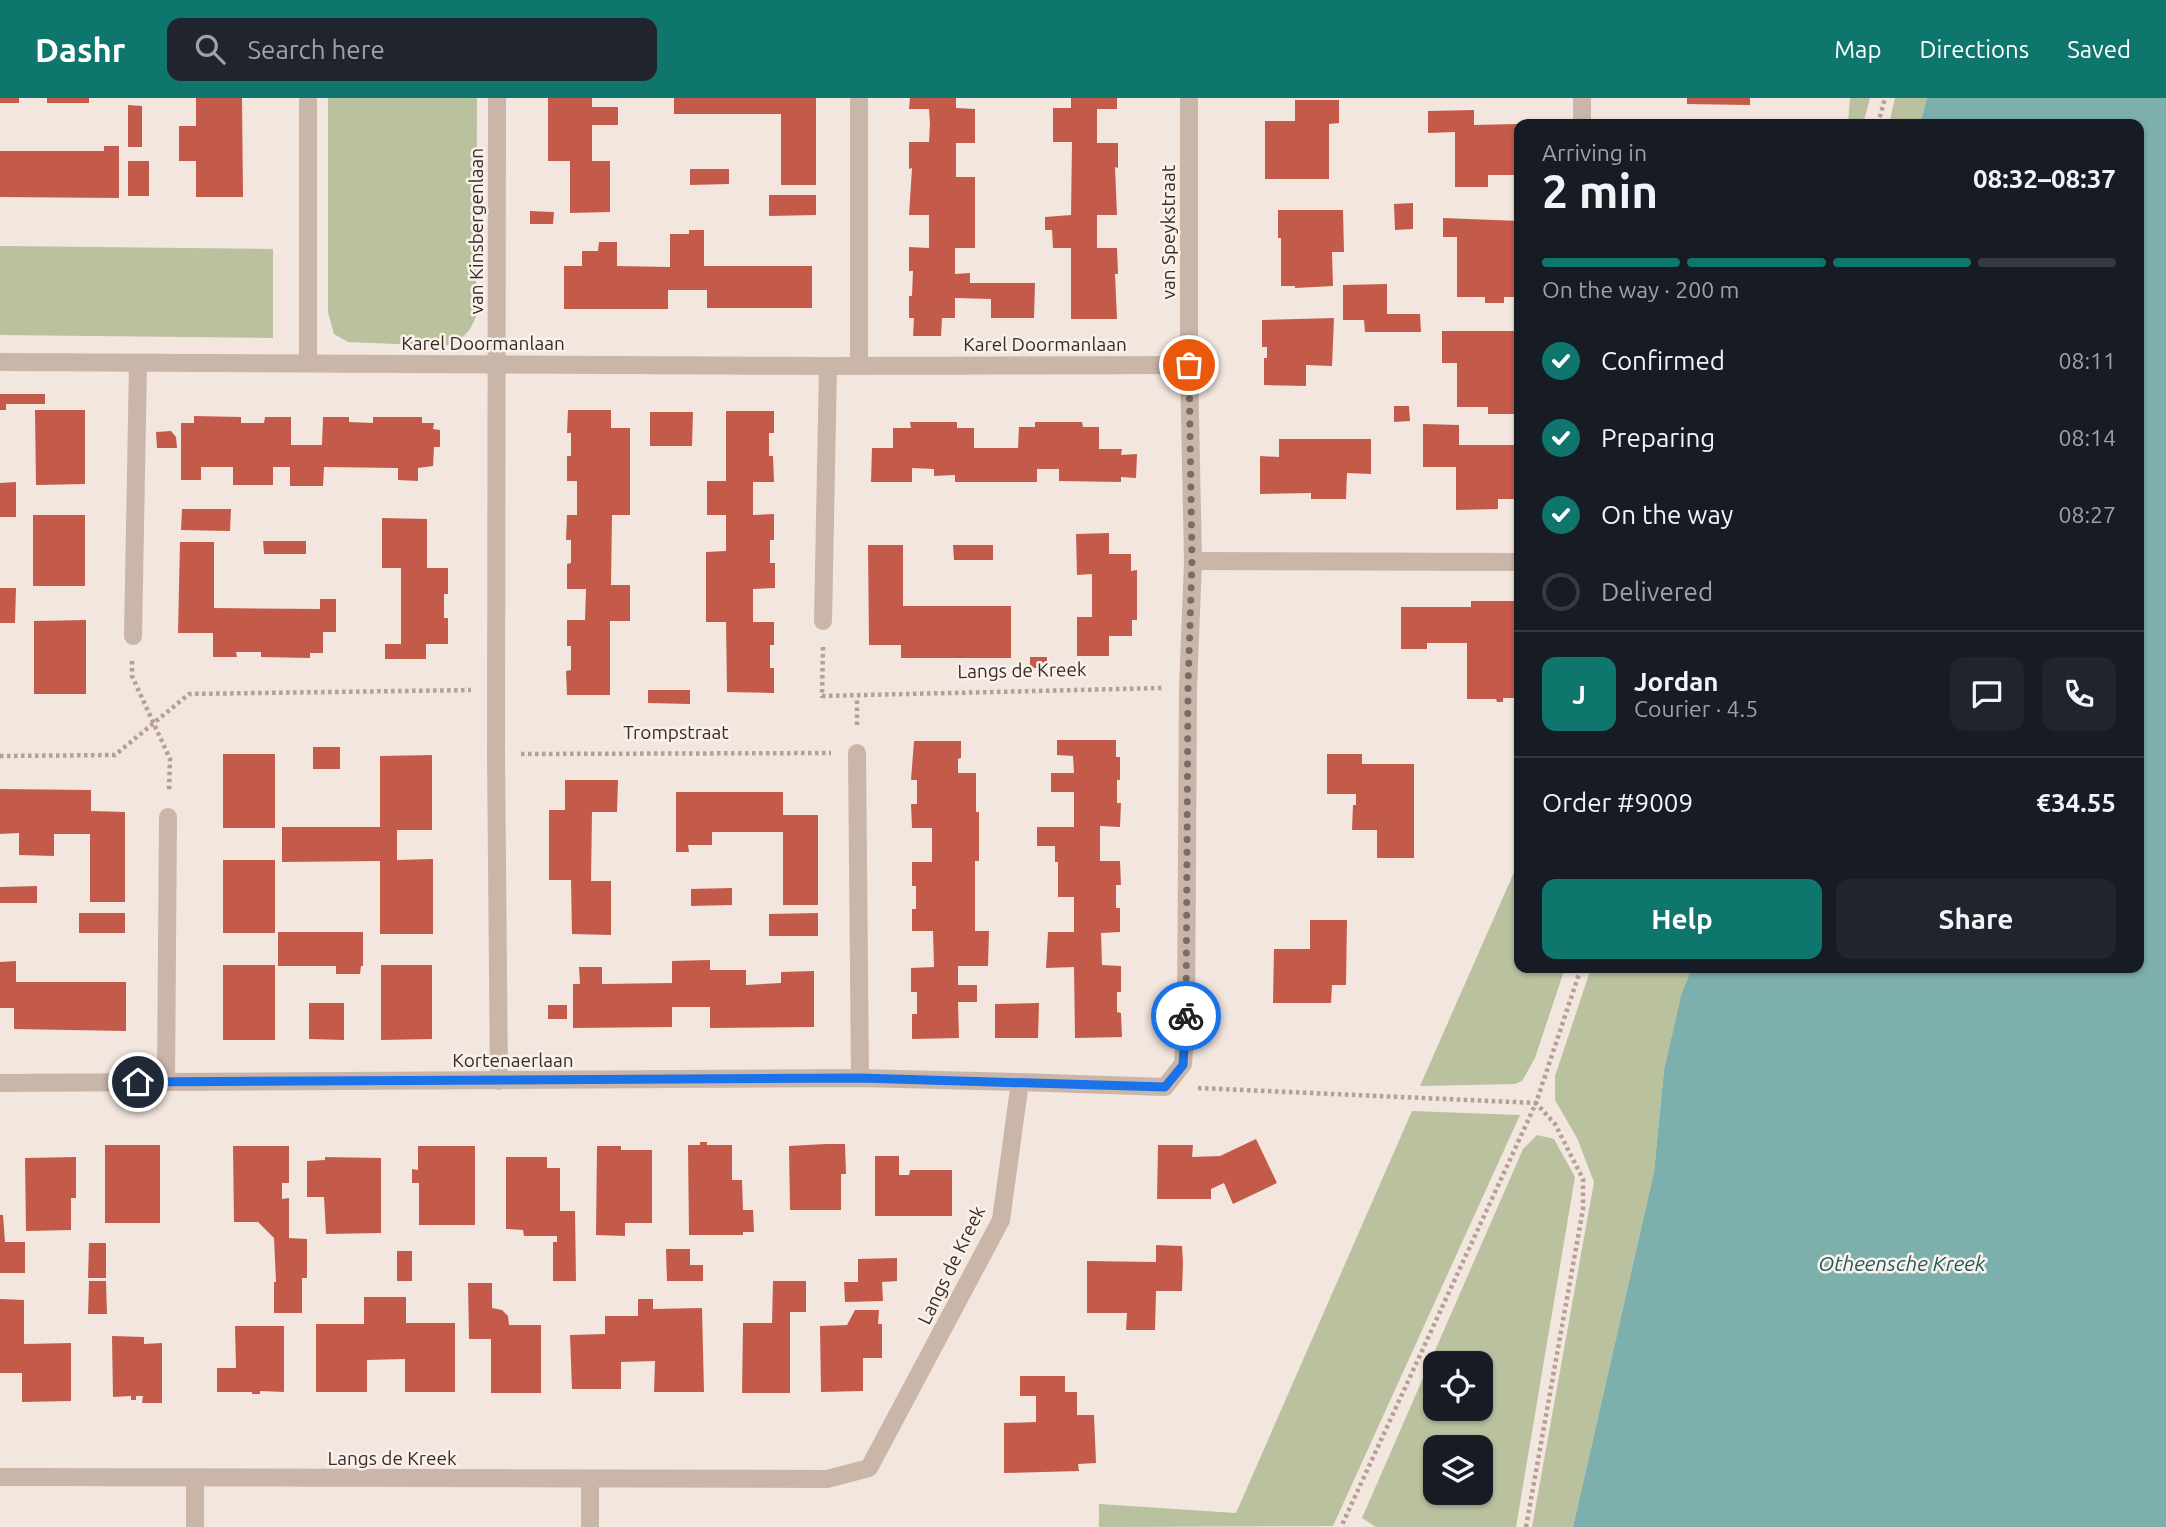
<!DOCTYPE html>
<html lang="en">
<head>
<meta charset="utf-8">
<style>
	:root { --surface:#171b24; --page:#20242c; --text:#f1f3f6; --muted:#9ea1a6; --line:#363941; --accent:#0f766e }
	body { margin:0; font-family:Ubuntu,sans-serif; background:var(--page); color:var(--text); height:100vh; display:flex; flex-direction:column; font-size:26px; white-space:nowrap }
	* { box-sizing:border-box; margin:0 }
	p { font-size:23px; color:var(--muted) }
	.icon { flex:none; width:38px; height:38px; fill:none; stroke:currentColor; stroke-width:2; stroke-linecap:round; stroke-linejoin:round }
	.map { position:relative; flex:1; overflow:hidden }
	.details { position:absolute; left:1514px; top:21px; width:630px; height:854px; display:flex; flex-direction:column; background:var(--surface); border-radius:14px; box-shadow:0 2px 5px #0004 }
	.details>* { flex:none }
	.controls { position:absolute; left:1423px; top:1253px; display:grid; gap:14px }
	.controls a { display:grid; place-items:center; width:70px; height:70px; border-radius:14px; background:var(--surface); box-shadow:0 2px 5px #0004; font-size:35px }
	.pin { position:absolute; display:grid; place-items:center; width:60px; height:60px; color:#fff; margin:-30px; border:4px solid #fff; border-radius:50%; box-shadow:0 2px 7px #0007 }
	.courier { position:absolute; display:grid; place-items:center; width:70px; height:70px; margin:-35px; border:5px solid #1a73e8; border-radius:50%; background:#fff; color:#222; box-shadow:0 2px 9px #0007 }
	.summary em { font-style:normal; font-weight:600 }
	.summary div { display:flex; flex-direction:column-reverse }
	.summary { display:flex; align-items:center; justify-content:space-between; height:119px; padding:0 28px }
	h1 { font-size:46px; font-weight:600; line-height:52px }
	.bar { display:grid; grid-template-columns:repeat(4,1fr); gap:10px 7px; align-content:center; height:84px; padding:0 28px }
	.bar i { height:9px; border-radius:5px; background:var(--line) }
	.bar .selected { background:var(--accent) }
	.bar p { grid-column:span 4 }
	.line { display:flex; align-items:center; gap:18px; padding:0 28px; border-top:2px solid var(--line) }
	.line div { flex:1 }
	.round { display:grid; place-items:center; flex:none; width:74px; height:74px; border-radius:14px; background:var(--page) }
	ol { padding:0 28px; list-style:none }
	li { display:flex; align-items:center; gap:21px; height:77px }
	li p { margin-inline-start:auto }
	li .icon { padding:7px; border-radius:50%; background:var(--accent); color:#fff; stroke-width:4 }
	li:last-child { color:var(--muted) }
	li i { width:38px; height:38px; border:4px solid var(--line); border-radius:50% }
	.action { display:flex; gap:14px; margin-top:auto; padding:14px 28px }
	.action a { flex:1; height:80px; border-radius:14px; background:var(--accent); color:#fff; font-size:28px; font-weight:600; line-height:80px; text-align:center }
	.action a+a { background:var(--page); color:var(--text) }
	header { display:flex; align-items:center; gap:42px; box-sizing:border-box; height:98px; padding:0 35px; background:var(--accent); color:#fff }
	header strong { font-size:33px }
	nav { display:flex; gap:38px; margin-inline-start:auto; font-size:24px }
	.search { width:490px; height:63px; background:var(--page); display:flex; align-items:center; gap:18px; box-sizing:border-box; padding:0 24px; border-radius:14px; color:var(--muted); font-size:26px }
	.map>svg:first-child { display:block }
	.green { fill:#b9c19e; fill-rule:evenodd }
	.water { fill:#7dafac }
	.building { fill:#c45b4a }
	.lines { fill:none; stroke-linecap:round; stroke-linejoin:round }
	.path { stroke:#b69f94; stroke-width:4.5; stroke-dasharray:3.5 3.5; stroke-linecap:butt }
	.minor { stroke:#cab5a9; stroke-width:18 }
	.done { stroke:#796d68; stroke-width:7; stroke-dasharray:0 12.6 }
	.route { stroke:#1a73e8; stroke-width:9 }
	.labels { text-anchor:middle; stroke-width:5; stroke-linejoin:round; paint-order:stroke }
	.street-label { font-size:19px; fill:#382c29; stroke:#faf1ea }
	.water-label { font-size:21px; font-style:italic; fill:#1f5957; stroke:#faf1ea }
</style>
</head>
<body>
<header>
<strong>Dashr</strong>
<div class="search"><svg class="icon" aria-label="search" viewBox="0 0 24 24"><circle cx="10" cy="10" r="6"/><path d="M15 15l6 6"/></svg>Search here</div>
<nav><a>Map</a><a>Directions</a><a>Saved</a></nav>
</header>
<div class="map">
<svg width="2166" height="1429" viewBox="0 0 2166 1429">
	<rect width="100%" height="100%" fill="#f2e6de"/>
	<!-- green -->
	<g class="green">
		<path d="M 328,0 L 477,0 L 476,218 C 470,235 462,242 445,248 L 348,244 L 334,236 L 328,214 Z"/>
		<polygon points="1850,0 1870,0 1863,26 1848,26"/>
		<polygon points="1895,0 1927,0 1920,26 1889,26"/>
		<polygon points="0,148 273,151 273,240 0,237"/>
		<polygon points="1519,763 1519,870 1565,870 1535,960 1522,983 1515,986 1420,988"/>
		<polygon points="1591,870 1692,870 1681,897 1664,972 1654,1074 1573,1429 1532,1429 1594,1084 1577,1040 1555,1002 1555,978"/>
		<polygon points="1412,1013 1520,1017 1333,1428 1099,1429 1099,1406 1236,1415"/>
		<path d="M 1537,1037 L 1554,1041 L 1575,1079 L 1516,1429 L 1376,1429 L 1362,1420 L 1523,1051 ZM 1435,1265 L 1480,1265 L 1480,1311 L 1435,1311 ZM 1435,1349 L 1480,1349 L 1480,1395 L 1435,1395 Z"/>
	</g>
	<!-- water -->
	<polygon class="water" points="1927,0 2166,0 2166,1429 1573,1429 1654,1074 1664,972 1681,897 1692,870 2138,870 2138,26 1920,26"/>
	<!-- building -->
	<g class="building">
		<rect x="0" y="0" width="19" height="5"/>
		<rect x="47" y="0" width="42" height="5"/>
		<polygon points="196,0 242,0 243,99 196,99 196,63 179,63 179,28 196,28"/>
		<polygon points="548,0 592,0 592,9 618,9 618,27 592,27 592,63 610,63 610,114 570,115 570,63 548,63"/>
		<polygon points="674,0 816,0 816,87 781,87 781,16 674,16"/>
		<polygon points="910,0 956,0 956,10 975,11 975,45 956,45 956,79 975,79 975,150 955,150 955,176 970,175 970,185 1035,185 1034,220 991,220 991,201 955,200 955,220 942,220 941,238 913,238 914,220 909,220 909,198 912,198 913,173 909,173 909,149 929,150 929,117 909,117 912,70 909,71 909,44 929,44 930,26 929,11 909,11"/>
		<polygon points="1071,0 1117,0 1117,11 1097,11 1097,45 1118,45 1118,70 1115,69 1117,117 1097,117 1097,150 1117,150 1118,176 1115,176 1117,221 1071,221 1071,150 1053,150 1052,132 1045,132 1045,119 1071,117 1072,44 1053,44 1053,10 1071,10"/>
		<polygon points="1687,0 1750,0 1750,7 1687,6"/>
		<polygon points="1295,2 1339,2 1339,25 1329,26 1329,81 1265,81 1265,23 1295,23"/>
		<polygon points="128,7 142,8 142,49 128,49"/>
		<polygon points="1474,12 1474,27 1519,26 1519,77 1488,77 1488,89 1455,89 1455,34 1428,35 1428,13"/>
		<polygon points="104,48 119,48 119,100 0,99 0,53 104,53"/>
		<rect x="128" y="63" width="21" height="35"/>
		<polygon points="690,71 729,71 729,86 690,87"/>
		<polygon points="769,97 816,97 816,117 769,118"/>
		<polygon points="1413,105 1413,131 1395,132 1394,106"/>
		<polygon points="1278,112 1343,112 1344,154 1332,154 1333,188 1295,190 1295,188 1281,188 1281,140 1278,140"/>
		<polygon points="530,113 554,114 553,126 530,126"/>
		<polygon points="1443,120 1519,123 1519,199 1504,199 1504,205 1485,205 1485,199 1457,199 1457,139 1443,139"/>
		<polygon points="689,132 704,132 704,168 812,168 812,210 707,210 707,192 668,192 668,211 564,211 564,168 582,168 582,153 598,153 599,144 617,144 617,168 670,169 670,136 689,136"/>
		<polygon points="1387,186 1387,216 1420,216 1421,234 1365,234 1364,222 1343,222 1343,187"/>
		<polygon points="1334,220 1332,268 1306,267 1306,288 1264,287 1264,260 1267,260 1267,249 1262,249 1262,222"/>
		<polygon points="1442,233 1519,233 1519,316 1488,316 1488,309 1457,309 1457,265 1442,265"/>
		<polygon points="0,296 45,296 45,306 6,306 6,312 0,312"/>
		<polygon points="1394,308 1409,308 1410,323 1394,324"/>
		<polygon points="35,312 85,312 85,386 36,387"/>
		<polygon points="568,312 611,312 611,330 630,330 630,417 612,417 611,487 630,487 630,523 610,523 610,597 567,597 566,573 571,572 571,548 567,548 567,522 585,522 586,491 567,491 567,466 571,465 571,442 566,442 567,417 577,417 577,383 567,383 567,358 571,358 571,335 567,335"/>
		<polygon points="726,313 774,313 774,335 769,335 769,358 773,358 774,384 753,384 753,417 774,416 774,442 770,442 770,465 775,465 775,490 753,491 753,524 774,524 774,547 770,547 770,570 774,570 774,595 727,594 726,524 706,524 706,454 726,453 726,417 707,417 707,383 726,383"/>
		<polygon points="650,314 693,314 692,348 650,348"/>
		<polygon points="194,318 241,319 241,325 264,325 265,319 291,319 291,347 322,347 323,319 349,319 349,324 373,325 373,319 422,319 422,325 434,325 433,331 440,332 440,349 434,349 433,368 418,370 418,383 398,382 398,370 324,369 323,388 290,388 290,369 273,369 273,387 233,387 233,369 201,369 201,382 181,382 181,325 194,325"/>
		<polygon points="910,324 957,324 957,330 974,330 974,350 1018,350 1019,329 1035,329 1035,324 1082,324 1083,329 1099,329 1099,351 1122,351 1121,357 1137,356 1136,380 1121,379 1121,384 1059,383 1059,371 1037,371 1037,384 955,384 955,377 934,378 934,371 912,370 912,384 871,384 872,350 893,350 893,330 911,330"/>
		<polygon points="1423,326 1459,327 1459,347 1519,347 1519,401 1498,401 1498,411 1456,412 1456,369 1423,369"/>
		<polygon points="171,333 176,339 177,350 157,350 156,334"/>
		<polygon points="1279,341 1371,341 1371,376 1347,375 1346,401 1311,401 1311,395 1260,396 1260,358 1279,359"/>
		<polygon points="16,384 16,419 0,419 0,385"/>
		<polygon points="182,411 231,411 230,433 181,432"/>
		<rect x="33" y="417" width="52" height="71"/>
		<polygon points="382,420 427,421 427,470 448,470 448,496 444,496 444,520 448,520 448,546 426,546 426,561 385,561 385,546 401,546 401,470 382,470"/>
		<polygon points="1109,435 1109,456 1131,456 1131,473 1137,472 1137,522 1132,522 1132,538 1109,538 1109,558 1077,558 1077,519 1092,519 1092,476 1077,477 1076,436"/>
		<polygon points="263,443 306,443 306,456 264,456"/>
		<polygon points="180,444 214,444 214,510 320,511 320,501 336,501 336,534 323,534 323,555 310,555 310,560 261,559 261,554 236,554 237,559 213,559 213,535 178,535"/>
		<polygon points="868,447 903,447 903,508 1011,508 1011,560 901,560 901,547 869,547"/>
		<polygon points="953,447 993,447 993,462 954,462"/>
		<polygon points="0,490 16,490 15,525 0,525"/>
		<polygon points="1471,503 1519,503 1517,573 1519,573 1519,600 1503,600 1503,604 1497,604 1496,601 1467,601 1467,545 1427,545 1427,551 1401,551 1401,509 1471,509"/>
		<polygon points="86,522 86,596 34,596 34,523"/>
		<rect x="1030" y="559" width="17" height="11"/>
		<polygon points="648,592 690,592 690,606 648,605"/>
		<polygon points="1057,642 1116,642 1116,659 1120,659 1120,682 1117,682 1117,705 1121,705 1120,729 1100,728 1100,763 1120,763 1121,787 1116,787 1116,810 1120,810 1120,834 1101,835 1102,867 1121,868 1121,894 1117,894 1117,914 1121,915 1122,939 1075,940 1074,869 1046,870 1048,834 1074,834 1074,799 1058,799 1058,764 1055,764 1055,748 1037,748 1037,729 1074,729 1074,694 1051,694 1051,675 1074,675 1073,658 1057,657"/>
		<polygon points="914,643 961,643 961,660 958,661 958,675 976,675 976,714 979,714 979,763 975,763 975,833 989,833 988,868 958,868 958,887 977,887 977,904 958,904 959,940 912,941 912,916 917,916 917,894 911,894 911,870 934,869 933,833 912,833 912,811 916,811 916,788 912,788 912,764 932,764 932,730 912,730 911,706 917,706 917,682 911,682"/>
		<rect x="313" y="649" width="27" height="22"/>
		<rect x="223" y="656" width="52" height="74"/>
		<polygon points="1327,656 1362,656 1362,666 1414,666 1414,760 1377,760 1377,732 1352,732 1353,707 1356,707 1356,696 1327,696"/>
		<polygon points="432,657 432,732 397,732 397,762 433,761 433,836 380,836 380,763 282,764 282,729 380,729 380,658"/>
		<polygon points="565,682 618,682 617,714 592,714 591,783 611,783 611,837 572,836 571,782 549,782 549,712 565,712"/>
		<polygon points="0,691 91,692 91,713 125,714 125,804 90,804 90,736 54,736 54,758 19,757 19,735 0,736"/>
		<polygon points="676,694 783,694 783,717 818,717 818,807 783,807 783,734 712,734 712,747 688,747 689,754 676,754"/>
		<rect x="223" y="762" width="52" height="73"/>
		<polygon points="37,788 37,805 0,805 0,789"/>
		<polygon points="732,790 732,807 691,808 691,791"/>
		<rect x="79" y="815" width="46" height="20"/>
		<polygon points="818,815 818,838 769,838 769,816"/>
		<polygon points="1310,822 1347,822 1346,887 1332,887 1331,905 1273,905 1274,851 1310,851"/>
		<polygon points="278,834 363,834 363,868 361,868 360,876 336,876 336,868 278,868"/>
		<polygon points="710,862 710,872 746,872 746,887 781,885 781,874 814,873 814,929 710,930 710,909 672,909 672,929 573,930 573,886 580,886 579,869 602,869 602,886 672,885 672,863"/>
		<polygon points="16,863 16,884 126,884 126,933 14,931 14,910 0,910 0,864"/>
		<rect x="223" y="867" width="52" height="75"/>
		<polygon points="381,867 432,867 432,941 381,942"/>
		<polygon points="309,905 344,905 344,942 309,941"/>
		<polygon points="1039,905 1038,940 995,940 995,906"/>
		<rect x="548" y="907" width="19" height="14"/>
		<polygon points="1256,1041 1277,1085 1233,1106 1224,1085 1211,1091 1211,1101 1157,1101 1158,1047 1193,1047 1192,1059 1220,1058"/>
		<polygon points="700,1044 707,1044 707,1047 732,1047 732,1082 742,1082 743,1112 753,1112 754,1134 743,1134 743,1137 689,1137 688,1047 700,1047"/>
		<polygon points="826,1046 845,1046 846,1076 841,1076 841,1112 790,1112 789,1048"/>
		<rect x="105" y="1047" width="55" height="78"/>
		<polygon points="233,1048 289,1048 289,1085 282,1085 282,1101 289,1100 289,1140 307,1141 307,1180 302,1180 302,1215 274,1215 274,1184 276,1184 274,1140 258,1124 234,1124"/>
		<polygon points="418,1048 475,1048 475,1127 419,1127 419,1085 412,1085 412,1071 418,1072"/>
		<polygon points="597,1048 621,1048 621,1052 652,1052 652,1125 625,1125 625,1138 596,1137"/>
		<polygon points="875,1058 899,1058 899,1077 909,1077 910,1072 952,1072 952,1118 875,1118"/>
		<polygon points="76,1059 76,1100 71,1100 71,1132 26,1133 25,1060"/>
		<polygon points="325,1059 381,1060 381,1135 326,1136 324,1099 307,1099 307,1063 325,1062"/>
		<polygon points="506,1059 547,1059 547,1070 560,1070 560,1113 575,1113 576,1183 553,1183 553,1144 557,1144 557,1138 524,1138 523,1132 506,1131"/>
		<polygon points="0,1117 3,1117 5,1144 25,1144 25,1175 0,1175"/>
		<polygon points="89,1145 106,1145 106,1180 88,1180"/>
		<polygon points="1156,1147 1182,1148 1183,1165 1182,1193 1156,1193 1155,1232 1126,1232 1127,1215 1087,1215 1087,1163 1156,1164"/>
		<polygon points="666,1151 690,1151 690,1167 703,1167 703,1183 667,1183"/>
		<rect x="397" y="1153" width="15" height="30"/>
		<polygon points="897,1160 897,1183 882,1184 883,1203 845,1204 844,1184 858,1184 858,1161"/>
		<polygon points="89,1183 106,1183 107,1216 88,1216"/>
		<polygon points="773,1183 806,1183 806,1214 790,1214 790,1295 742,1295 743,1225 772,1225"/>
		<polygon points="468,1185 492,1185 492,1210 502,1212 508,1218 509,1227 541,1227 541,1295 491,1295 491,1241 469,1241"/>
		<polygon points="364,1199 406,1199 406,1225 455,1225 455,1294 405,1294 405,1261 367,1262 367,1294 316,1294 316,1226 364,1226"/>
		<polygon points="0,1201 24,1202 24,1246 71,1245 71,1303 22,1304 22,1275 0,1275"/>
		<polygon points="638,1201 653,1201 653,1211 702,1210 704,1294 654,1294 655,1263 621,1264 621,1291 572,1291 570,1237 605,1236 605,1218 638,1218"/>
		<polygon points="855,1212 879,1212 878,1226 882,1226 882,1260 863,1260 863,1293 821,1294 820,1228 847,1227"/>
		<polygon points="235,1228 284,1228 284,1294 260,1293 260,1296 252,1296 252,1294 217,1294 217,1270 236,1270"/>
		<polygon points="112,1238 144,1239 144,1246 162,1245 162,1305 142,1305 143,1298 136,1298 136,1302 131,1302 131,1298 113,1299"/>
		<polygon points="1020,1278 1065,1278 1065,1294 1077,1294 1077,1317 1094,1317 1096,1365 1078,1366 1079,1373 1004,1375 1004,1325 1036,1324 1036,1298 1020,1298"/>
	</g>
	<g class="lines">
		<!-- path -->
		<g class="path">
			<polyline points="1878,26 1885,0"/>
			<polyline points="823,549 822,598 1163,590"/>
			<polyline points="132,563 132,578 170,661 169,693"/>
			<polyline points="857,627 857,599"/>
			<polyline points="521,656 831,655"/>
			<polyline points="0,658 115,657 189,596 471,592"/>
			<polyline points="1198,990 1536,1005 1341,1429"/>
			<polyline points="1526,1429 1583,1111 1583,1081 1555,1026 1536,1005 1581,870"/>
		</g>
		<!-- minor -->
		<g class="minor">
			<polyline points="497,0 496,656 499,983"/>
			<polyline points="1582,26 1582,0"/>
			<polyline points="0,264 828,268 1189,267"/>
			<polyline points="308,265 308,0"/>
			<polyline points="859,268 859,0"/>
			<polyline points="1193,463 1519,464"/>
			<polyline points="823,523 828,268"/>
			<polyline points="133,538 138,266"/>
			<polyline points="857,655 860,980"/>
			<polyline points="168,719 166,984 860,980 1020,984"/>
			<polyline points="0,985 166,984"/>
			<polyline points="0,1379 827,1381 869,1370 1001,1122 1020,984 1165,989 1183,966 1186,924 1188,590 1193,463 1189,267 1189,0"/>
			<polyline points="195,1380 195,1429"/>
			<polyline points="590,1381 590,1429"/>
		</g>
	</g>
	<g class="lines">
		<!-- done -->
		<polyline class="done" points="1186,918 1188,590 1192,463 1189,267"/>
		<!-- route -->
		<polyline class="route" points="138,984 860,980 1165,989 1183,967 1186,918"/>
	</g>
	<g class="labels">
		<!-- street labels -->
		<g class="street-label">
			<text transform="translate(476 133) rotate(-90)" y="7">van Kinsbergenlaan</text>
			<text transform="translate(1168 134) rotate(-90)" y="7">van Speykstraat</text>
			<text x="483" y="252">Karel Doormanlaan</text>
			<text x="1045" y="253">Karel Doormanlaan</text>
			<text transform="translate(1022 572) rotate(-1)" y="7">Langs de Kreek</text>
			<text x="676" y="641">Trompstraat</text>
			<text x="513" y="969">Kortenaerlaan</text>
			<text transform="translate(951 1167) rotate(-64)" y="7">Langs de Kreek</text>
			<text x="392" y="1367">Langs de Kreek</text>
		</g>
		<!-- water labels -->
		<g class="water-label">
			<text x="1902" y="1173">Otheensche Kreek</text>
		</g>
	</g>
</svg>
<div class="controls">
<a><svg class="icon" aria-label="locate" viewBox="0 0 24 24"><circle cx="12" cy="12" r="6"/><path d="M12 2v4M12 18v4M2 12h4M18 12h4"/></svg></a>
<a><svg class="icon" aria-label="layers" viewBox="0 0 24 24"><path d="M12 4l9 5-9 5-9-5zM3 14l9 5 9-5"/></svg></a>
</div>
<div class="pin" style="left:1189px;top:267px;background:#ea580c"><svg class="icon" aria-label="bag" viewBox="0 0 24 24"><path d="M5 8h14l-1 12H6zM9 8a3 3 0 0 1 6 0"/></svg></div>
<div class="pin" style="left:138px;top:984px;background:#1f2937"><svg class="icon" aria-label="home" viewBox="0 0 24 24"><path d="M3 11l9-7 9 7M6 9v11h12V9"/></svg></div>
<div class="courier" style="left:1186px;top:918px"><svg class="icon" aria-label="bike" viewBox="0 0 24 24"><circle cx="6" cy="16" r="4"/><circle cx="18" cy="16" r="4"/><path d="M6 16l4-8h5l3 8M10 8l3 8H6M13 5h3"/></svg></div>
<section class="details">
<div class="summary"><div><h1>2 min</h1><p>Arriving in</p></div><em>08:32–08:37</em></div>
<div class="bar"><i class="selected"></i><i class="selected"></i><i class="selected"></i><i></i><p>On the way · 200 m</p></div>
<ol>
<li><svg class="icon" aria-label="check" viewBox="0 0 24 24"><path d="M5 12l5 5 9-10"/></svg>Confirmed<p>08:11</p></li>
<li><svg class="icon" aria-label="check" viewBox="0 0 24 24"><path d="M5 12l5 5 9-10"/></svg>Preparing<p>08:14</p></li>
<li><svg class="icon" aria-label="check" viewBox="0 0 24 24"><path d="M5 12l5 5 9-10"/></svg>On the way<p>08:27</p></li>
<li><i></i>Delivered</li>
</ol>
<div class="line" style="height:126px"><b class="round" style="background:var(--accent);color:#fff">J</b><div><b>Jordan</b><p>Courier · 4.5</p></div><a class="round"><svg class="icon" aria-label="chat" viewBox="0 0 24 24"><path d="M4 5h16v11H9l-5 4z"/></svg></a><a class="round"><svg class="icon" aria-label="phone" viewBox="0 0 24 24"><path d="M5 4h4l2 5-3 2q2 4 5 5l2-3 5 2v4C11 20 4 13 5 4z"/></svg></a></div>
<div class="line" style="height:91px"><div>Order #9009</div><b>€34.55</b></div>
<div class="action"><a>Help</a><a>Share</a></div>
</section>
</div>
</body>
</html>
